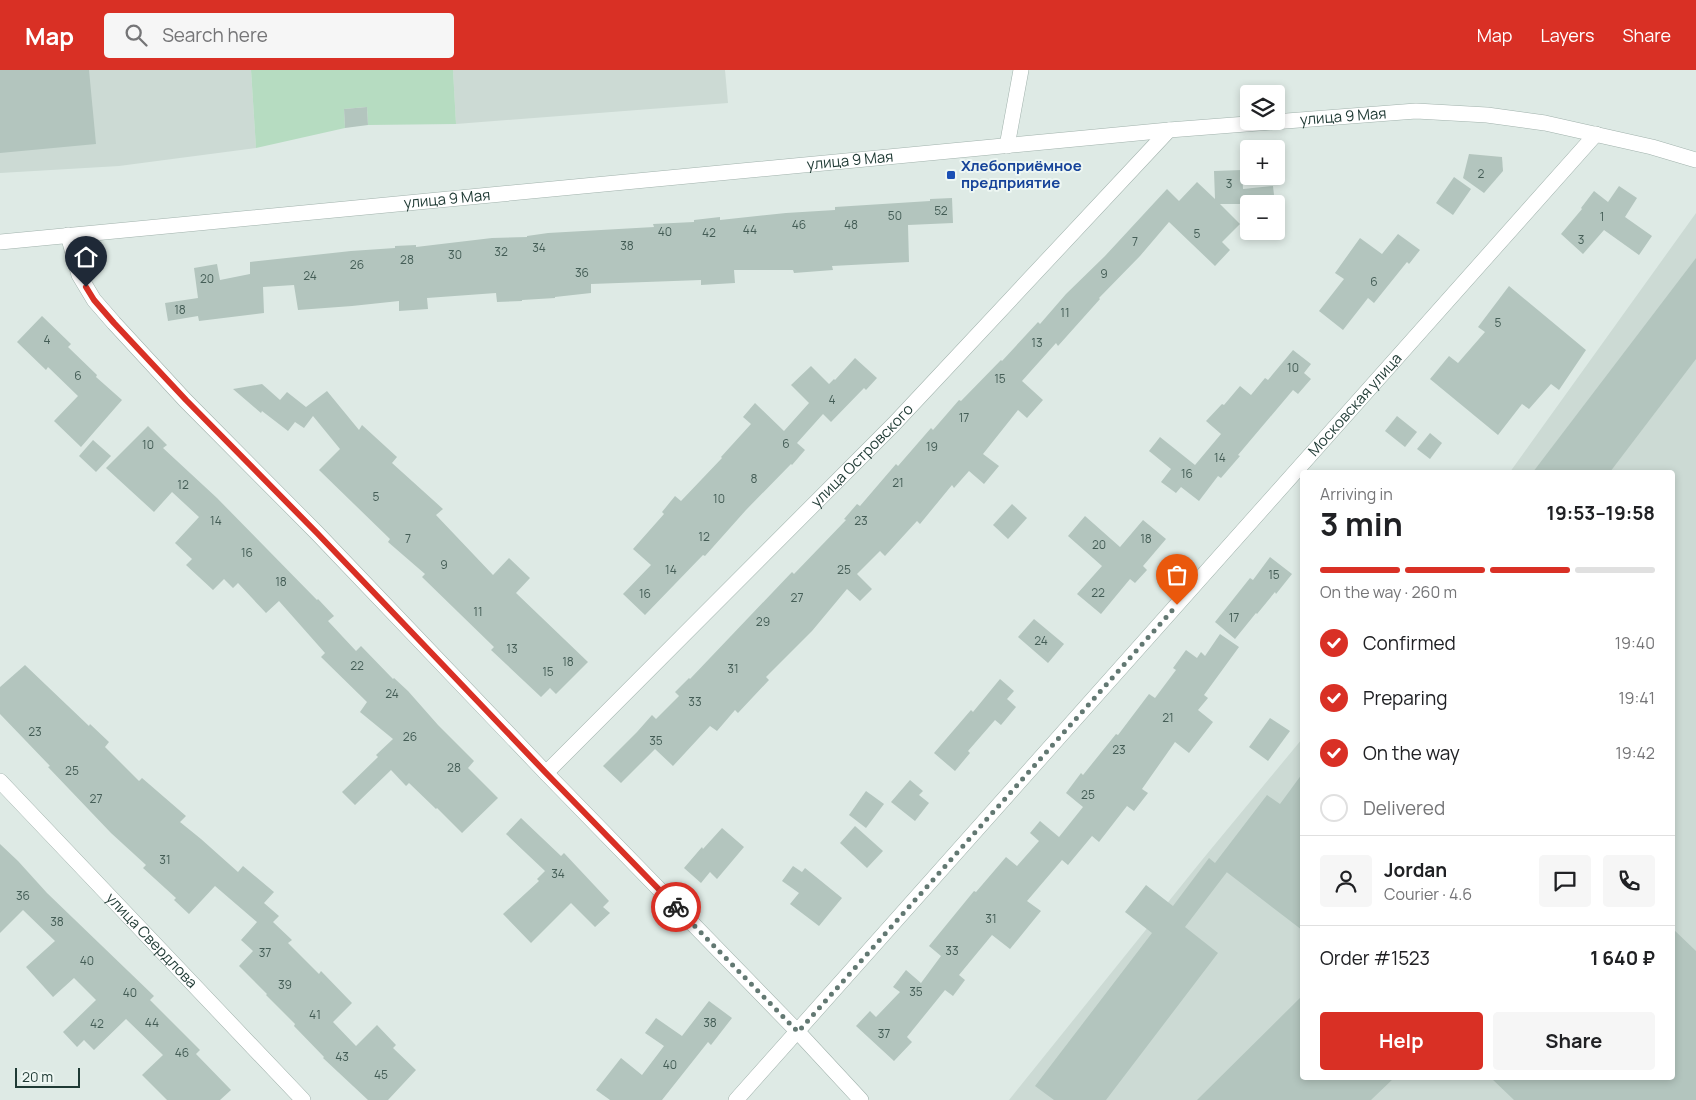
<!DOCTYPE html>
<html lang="en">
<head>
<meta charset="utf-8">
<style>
	:root { --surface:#fff; --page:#f6f6f6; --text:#202124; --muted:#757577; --line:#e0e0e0; --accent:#d93025 }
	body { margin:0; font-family:Manrope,sans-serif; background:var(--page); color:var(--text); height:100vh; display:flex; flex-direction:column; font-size:19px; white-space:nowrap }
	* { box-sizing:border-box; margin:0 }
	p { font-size:16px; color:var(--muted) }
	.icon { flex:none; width:28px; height:28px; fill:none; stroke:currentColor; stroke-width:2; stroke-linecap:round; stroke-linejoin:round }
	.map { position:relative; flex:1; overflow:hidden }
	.side { position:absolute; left:1300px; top:400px; width:375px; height:610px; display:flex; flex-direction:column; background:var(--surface); border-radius:5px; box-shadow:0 2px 8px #0003 }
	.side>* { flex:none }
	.tools { position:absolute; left:1240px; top:15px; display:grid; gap:10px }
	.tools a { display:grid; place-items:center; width:45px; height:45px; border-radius:5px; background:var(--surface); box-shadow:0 2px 8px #0003; font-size:25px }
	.scale { position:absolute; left:15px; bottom:12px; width:65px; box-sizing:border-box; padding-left:5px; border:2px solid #1f3a34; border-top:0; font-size:14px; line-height:18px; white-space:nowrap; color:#1f3a34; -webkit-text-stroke:4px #eef7f3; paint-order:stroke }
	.pin { position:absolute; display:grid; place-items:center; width:42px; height:42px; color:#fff; margin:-51px -21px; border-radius:50% 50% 50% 0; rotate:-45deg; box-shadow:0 0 5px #0007 }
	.pin .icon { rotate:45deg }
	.courier { position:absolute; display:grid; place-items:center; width:50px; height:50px; margin:-25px; border:4px solid #d93025; border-radius:50%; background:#fff; color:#222; box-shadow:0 1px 6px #0007 }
	.headline em { font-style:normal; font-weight:700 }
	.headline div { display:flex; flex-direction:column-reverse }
	.headline { display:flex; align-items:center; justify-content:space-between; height:85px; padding:0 20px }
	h1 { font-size:32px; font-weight:700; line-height:38px }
	.bar { display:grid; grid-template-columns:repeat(4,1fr); gap:8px 5px; align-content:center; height:60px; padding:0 20px }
	.bar i { height:6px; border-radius:4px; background:var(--line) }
	.bar .current { background:var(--accent) }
	.bar p { grid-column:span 4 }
	.line { display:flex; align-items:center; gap:12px; padding:0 20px; border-top:1px solid var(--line) }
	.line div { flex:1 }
	.round { display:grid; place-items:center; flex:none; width:52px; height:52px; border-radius:5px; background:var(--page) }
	ol { padding:0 20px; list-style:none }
	li { display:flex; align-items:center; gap:15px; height:55px }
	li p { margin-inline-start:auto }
	li .icon { padding:5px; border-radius:50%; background:var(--accent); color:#fff; stroke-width:4 }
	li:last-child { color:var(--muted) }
	li i { width:28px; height:28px; border:2px solid var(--line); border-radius:50% }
	.cta { display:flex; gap:10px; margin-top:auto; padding:10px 20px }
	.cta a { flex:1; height:58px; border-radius:5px; background:var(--accent); color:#fff; font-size:20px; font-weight:700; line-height:58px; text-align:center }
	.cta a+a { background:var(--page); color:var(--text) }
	header { display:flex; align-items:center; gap:30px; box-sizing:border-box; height:70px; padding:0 25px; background:var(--accent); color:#fff }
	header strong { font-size:24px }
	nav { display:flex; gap:28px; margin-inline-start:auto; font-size:18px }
	.search { width:350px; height:45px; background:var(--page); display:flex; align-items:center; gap:12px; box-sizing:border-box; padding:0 18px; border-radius:5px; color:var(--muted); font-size:19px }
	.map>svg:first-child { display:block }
	.built { fill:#ccdad4 }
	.green { fill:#b6dcc1 }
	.building { fill:#b3c5be }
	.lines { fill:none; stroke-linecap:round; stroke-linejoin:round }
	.minor-casing { stroke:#a1b2ac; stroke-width:16 }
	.tertiary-casing { stroke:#a1b2ac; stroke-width:16 }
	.minor { stroke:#fff; stroke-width:15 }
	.tertiary { stroke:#fff; stroke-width:15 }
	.done { stroke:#627872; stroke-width:5; stroke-dasharray:0 9 }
	.route { stroke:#d93025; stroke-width:6 }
	.transit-dot { fill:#1a4fb4; stroke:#eef7f3; stroke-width:2 }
	.labels { text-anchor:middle; stroke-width:4; stroke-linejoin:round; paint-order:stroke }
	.number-label { font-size:12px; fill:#445d56 }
	.street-label { font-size:15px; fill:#1f3a34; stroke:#eef7f3 }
	.transit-label { font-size:15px; font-weight:bold; fill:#164399; stroke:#eef7f3; text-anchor:start }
</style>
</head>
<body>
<header>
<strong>Map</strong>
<div class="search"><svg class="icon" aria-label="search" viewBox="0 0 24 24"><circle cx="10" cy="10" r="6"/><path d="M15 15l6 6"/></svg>Search here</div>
<nav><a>Map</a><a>Layers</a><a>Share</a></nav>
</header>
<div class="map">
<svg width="1696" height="1030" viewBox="0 0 1696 1030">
	<rect width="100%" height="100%" fill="#deeae5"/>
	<!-- built -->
	<g class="built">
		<polygon points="0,0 251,0 256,78 119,96 0,103"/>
		<polygon points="453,0 725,0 728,33 456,54"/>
		<polygon points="1696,143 1696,1030 1009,1030 1202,790 1302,669 1302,1008 1672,1008 1672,402 1510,402"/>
	</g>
	<!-- green -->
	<polygon class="green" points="251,0 453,0 456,54 368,55 367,37 344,39 345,58 256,78"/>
	<!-- building -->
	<g class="building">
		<polygon points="0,0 89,0 96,74 0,83"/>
		<polygon points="367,37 368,55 345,58 344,39"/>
		<polygon points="1469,84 1502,87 1503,101 1484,123 1463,108"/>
		<polygon points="1242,100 1243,119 1273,116 1275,134 1220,134 1240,154 1222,172 1230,180 1215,196 1169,152 1140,186 1099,228 1100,229 1058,276 1056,273 1022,311 1043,330 1027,348 1018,340 983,384 999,396 984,414 969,401 954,418 952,415 920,454 917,451 885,486 880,481 857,504 872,519 860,531 847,519 812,561 766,607 769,610 738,643 735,640 717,661 710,656 673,696 655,679 621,713 603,696 637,662 652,645 656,649 679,626 675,622 689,608 690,609 792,502 794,504 846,450 844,449 857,434 860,436 896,394 898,396 931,358 933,360 959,330 961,331 1001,290 1002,291 1038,252 1040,254 1066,224 1105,186 1167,119 1179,131 1197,112 1215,129 1214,101"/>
		<polygon points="1454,107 1471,119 1453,145 1436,133"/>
		<polygon points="1619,116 1637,128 1625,147 1652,166 1639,185 1604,160 1583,184 1561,164 1582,139 1581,138 1594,121 1608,132"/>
		<polygon points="952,128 953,153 908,155 909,192 832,196 833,200 794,203 793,200 734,200 735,213 701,215 701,210 591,214 591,223 555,227 555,228 522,230 522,231 497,232 496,223 427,228 428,239 399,241 399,231 352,236 298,240 294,215 263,217 264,243 199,251 198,246 168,251 165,233 198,228 194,198 217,194 220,210 250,204 250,192 351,181 395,178 395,176 416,175 416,177 492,168 527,167 527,166 548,163 654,157 653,154 694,152 694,150 720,147 720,150 786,143 835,140 835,137 930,131 930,129"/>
		<polygon points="1398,164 1420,180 1409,194 1407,192 1374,233 1368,228 1343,260 1319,241 1344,209 1335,203 1360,168 1382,184"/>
		<polygon points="1696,188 1696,289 1610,402 1533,402"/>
		<polygon points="1509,216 1586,280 1559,320 1551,314 1529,339 1522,334 1498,365 1430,309 1449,286 1458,293 1485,262 1478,257"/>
		<polygon points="42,246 71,274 68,277 97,305 96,307 122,330 81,377 54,351 78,326 48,297 46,300 17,272"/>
		<polygon points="1293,280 1311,294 1304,303 1311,309 1298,324 1293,320 1238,385 1240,386 1221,408 1218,406 1199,431 1181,417 1176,423 1161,412 1171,399 1149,381 1160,367 1195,395 1221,364 1206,351 1222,334 1224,335 1240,316 1251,325 1265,308 1268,310"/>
		<polygon points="855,288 877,308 866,320 864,318 831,352 823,344 797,373 805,380 792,395 791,394 746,440 705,486 703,485 645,545 623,524 651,495 633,479 664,444 662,442 675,426 681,431 722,388 721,387 751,354 743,347 755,333 784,361 809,333 791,315 811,296 829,314 834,309 835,310"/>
		<polygon points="262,314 280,330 287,322 306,337 327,321 359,360 362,355 397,387 392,393 443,439 436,445 493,505 509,488 530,508 516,523 588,592 556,624 550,618 541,627 491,580 494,577 422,507 425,504 388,472 390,469 319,400 340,379 313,346 304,358 295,352 288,361 262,341 261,343 233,319"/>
		<polygon points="1397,346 1417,362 1405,377 1385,361"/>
		<polygon points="148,356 167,375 163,378 217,428 317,530 318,529 334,546 328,551 356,581 361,576 393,609 394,608 408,621 438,655 474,691 468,698 498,728 462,763 437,738 436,739 409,713 406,716 391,700 355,735 342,722 378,687 376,685 393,669 360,642 367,632 321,587 325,583 279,531 266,543 238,513 233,518 224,509 213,520 186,495 192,489 175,473 199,447 172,422 154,442 106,398"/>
		<polygon points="1430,363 1442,373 1430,389 1417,379"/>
		<polygon points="93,370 111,386 96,402 79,386"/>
		<polygon points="1012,434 1027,448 1008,469 993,455"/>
		<polygon points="1085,446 1120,477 1143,450 1166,469 1143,496 1147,500 1135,513 1130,509 1101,544 1077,524 1102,496 1068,466"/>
		<polygon points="1270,487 1292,504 1276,524 1275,522 1257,544 1256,543 1235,569 1215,552 1250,508 1253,510"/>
		<polygon points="1034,549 1064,574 1048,593 1018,567"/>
		<polygon points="1220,564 1239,577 1204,625 1208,628 1198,640 1213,652 1189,683 1175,672 1142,719 1148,723 1134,741 1127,736 1099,772 1092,766 1068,795 1062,790 1027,831 1041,841 1010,879 992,865 959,905 965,910 953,926 945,920 907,967 912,972 894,991 856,956 870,941 876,947 900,922 893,917 906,900 921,913 941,886 929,876 974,821 976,822 1006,787 1017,796 1039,771 1030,763 1040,751 1059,767 1083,737 1066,723 1081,703 1083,705 1116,664 1118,665 1149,624 1155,628 1176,600 1173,598 1186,580 1197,588 1201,582 1205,586"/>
		<polygon points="25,595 89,656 90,654 109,672 105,677 139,711 142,708 186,746 180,752 201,769 238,802 243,796 274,822 264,833 279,846 273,852 292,870 288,873 319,904 321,901 352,933 333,952 356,976 377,955 396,975 393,978 416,1000 388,1030 368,1030 323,988 324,987 294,956 295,954 266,925 267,924 239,896 253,881 241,870 257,852 215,816 189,844 174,830 176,828 143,798 146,795 111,763 48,697 50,696 0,644 0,617"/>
		<polygon points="1000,609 1014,621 1007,629 1016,637 1001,655 995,650 968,681 970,683 955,701 934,683 971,640 973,642"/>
		<polygon points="1270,648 1290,661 1268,691 1249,677"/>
		<polygon points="1302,704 1302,860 1224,800 1227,802 1185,857 1218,883 1106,1030 1054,1030 1035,1016 1152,863 1125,842 1146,815 1173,836 1209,788 1215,793 1267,725 1280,734"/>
		<polygon points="910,710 923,721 919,725 929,733 915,751 891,732"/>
		<polygon points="866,721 884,734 866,758 849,745"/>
		<polygon points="521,748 561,786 564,783 609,831 603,837 610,843 595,857 571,833 531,873 503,844 539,811 537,809 545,801 506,764"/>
		<polygon points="855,756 883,781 867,798 840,773"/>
		<polygon points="722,758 744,777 717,809 710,802 701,813 684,798 702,777 703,779"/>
		<polygon points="0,774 18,791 47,823 154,926 150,930 200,980 196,984 231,1020 220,1030 167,1030 142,1005 163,985 126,949 94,980 84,970 77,977 63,962 96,930 74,908 53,927 26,897 55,871 23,840 0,863"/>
		<polygon points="793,796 802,802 805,798 842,828 819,856 790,834 799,823 782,811"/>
		<polygon points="1672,858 1696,881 1696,1030 1514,1030 1491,1008 1672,1008"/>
		<polygon points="1302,926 1302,1008 1394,1008 1371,1030 1197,1030"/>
		<polygon points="709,931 732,948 711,975 708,972 662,1030 610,1030 596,1020 621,988 642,1005 664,976 645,963 656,948 682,966"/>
	</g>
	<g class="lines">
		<!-- minor casing -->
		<g class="minor-casing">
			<g id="minor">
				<polyline points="1007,76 1021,0"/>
				<polyline points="68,165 79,205 94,230 114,253 185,330 317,463 546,703 798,962 861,1030"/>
				<path id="s1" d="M 546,703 L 894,354 L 1169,60"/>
				<path id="s2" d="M 0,711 L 303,1030"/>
				<path id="s3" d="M 736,1030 L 1596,64"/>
			</g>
		</g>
		<!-- tertiary casing -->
		<g class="tertiary-casing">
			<g id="tertiary">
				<path id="s4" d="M 0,172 L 1169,60 L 1416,41 L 1487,45 L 1545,53 L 1652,77 L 1696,90"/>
			</g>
		</g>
		<!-- minor -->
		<use href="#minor" class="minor"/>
		<!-- tertiary -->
		<use href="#tertiary" class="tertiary"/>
	</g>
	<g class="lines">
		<!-- done -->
		<polyline class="done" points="676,837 798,962 1177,535"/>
		<!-- route -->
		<polyline class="route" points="86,217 94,230 114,253 186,330 317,463 546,703 676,837"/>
	</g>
	<!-- markers -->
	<rect class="transit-dot" x="946" y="100" width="10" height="10" rx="2.5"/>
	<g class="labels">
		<!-- number labels -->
		<g class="number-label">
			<text x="1481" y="108">2</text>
			<text x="1229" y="118">3</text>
			<text x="941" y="145">52</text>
			<text x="895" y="150">50</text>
			<text x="1602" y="151">1</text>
			<text x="799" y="159">46</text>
			<text x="851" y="159">48</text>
			<text x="750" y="164">44</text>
			<text x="665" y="166">40</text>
			<text x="709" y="167">42</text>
			<text x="1197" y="168">5</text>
			<text x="1581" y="174">3</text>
			<text x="1135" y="176">7</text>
			<text x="627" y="180">38</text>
			<text x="539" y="182">34</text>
			<text x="501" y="186">32</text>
			<text x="455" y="189">30</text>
			<text x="407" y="194">28</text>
			<text x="357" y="199">26</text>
			<text x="582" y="207">36</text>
			<text x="1104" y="208">9</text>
			<text x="310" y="210">24</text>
			<text x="207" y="213">20</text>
			<text x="1374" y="216">6</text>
			<text x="180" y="244">18</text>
			<text x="1065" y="247">11</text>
			<text x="1498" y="257">5</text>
			<text x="47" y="274">4</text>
			<text x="1037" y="277">13</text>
			<text x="1293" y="302">10</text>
			<text x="78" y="310">6</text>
			<text x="1000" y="313">15</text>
			<text x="832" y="334">4</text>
			<text x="964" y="352">17</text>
			<text x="786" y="378">6</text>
			<text x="148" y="379">10</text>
			<text x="932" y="381">19</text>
			<text x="1220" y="392">14</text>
			<text x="1187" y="408">16</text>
			<text x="754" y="413">8</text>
			<text x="898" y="417">21</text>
			<text x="183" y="419">12</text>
			<text x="376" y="431">5</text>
			<text x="719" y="433">10</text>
			<text x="216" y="455">14</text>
			<text x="861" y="455">23</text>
			<text x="704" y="471">12</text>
			<text x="408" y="473">7</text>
			<text x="1146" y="473">18</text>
			<text x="1099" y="479">20</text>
			<text x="247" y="487">16</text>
			<text x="444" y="499">9</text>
			<text x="671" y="504">14</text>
			<text x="844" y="504">25</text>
			<text x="1274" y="509">15</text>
			<text x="281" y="516">18</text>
			<text x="1098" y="527">22</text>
			<text x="645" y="528">16</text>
			<text x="797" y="532">27</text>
			<text x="478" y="546">11</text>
			<text x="1234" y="552">17</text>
			<text x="763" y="556">29</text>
			<text x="1041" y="575">24</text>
			<text x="512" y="583">13</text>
			<text x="568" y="596">18</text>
			<text x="357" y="600">22</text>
			<text x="733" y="603">31</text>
			<text x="548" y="606">15</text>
			<text x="392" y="628">24</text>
			<text x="695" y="636">33</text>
			<text x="1168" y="652">21</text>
			<text x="35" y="666">23</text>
			<text x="410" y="671">26</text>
			<text x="656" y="675">35</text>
			<text x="1119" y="684">23</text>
			<text x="454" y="702">28</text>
			<text x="72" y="705">25</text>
			<text x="1088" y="729">25</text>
			<text x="96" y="733">27</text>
			<text x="165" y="794">31</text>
			<text x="558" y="808">34</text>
			<text x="23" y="830">36</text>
			<text x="991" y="853">31</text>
			<text x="57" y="856">38</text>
			<text x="952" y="885">33</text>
			<text x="265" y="887">37</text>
			<text x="87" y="895">40</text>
			<text x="285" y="919">39</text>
			<text x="916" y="926">35</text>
			<text x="130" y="927">40</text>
			<text x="315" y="949">41</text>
			<text x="152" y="957">44</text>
			<text x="710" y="957">38</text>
			<text x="97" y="958">42</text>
			<text x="884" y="968">37</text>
			<text x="182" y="987">46</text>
			<text x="342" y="991">43</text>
			<text x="670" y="999">40</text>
			<text x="381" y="1009">45</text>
		</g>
		<!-- street labels -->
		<g class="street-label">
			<text dy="5" stroke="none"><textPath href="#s4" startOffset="1349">улица 9 Мая</textPath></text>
			<text dy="5" stroke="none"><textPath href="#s4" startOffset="854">улица 9 Мая</textPath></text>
			<text dy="5" stroke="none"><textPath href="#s4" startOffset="449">улица 9 Мая</textPath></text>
			<text dy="5" stroke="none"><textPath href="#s3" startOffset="931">Московская улица</textPath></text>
			<text dy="5" stroke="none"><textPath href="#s1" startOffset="448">улица Островского</textPath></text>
			<text dy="5" stroke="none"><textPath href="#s2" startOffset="220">улица Свердлова</textPath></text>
		</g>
		<!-- transit labels -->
		<g class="transit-label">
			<text x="961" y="101">Хлебоприёмное<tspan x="961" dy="17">предприятие</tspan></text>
		</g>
	</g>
</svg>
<div class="tools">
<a><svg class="icon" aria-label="layers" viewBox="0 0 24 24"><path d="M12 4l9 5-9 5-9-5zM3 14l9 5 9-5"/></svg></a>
<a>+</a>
<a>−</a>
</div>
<div class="scale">20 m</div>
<div class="pin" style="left:1177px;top:535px;background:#ea580c"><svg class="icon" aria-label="bag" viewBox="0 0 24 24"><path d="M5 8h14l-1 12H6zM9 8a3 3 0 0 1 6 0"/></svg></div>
<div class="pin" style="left:86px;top:217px;background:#1f2937"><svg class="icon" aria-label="home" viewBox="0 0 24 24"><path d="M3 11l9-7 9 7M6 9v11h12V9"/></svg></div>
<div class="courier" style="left:676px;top:837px"><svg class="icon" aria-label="bike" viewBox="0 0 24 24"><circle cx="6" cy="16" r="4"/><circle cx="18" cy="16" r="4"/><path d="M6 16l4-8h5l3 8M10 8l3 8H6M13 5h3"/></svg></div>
<section class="side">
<div class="headline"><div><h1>3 min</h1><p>Arriving in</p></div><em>19:53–19:58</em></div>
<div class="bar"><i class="current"></i><i class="current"></i><i class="current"></i><i></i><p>On the way · 260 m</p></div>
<ol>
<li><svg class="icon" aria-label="check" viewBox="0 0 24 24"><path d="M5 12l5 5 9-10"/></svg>Confirmed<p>19:40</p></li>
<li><svg class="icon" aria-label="check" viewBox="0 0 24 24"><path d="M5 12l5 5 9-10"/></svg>Preparing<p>19:41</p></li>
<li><svg class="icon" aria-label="check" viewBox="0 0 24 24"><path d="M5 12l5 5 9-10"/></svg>On the way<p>19:42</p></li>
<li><i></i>Delivered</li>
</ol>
<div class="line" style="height:90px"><a class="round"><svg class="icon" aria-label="person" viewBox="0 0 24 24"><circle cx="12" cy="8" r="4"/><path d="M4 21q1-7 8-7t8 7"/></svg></a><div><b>Jordan</b><p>Courier · 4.6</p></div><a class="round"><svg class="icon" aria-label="chat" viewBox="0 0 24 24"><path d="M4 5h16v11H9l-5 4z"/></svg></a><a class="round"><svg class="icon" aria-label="phone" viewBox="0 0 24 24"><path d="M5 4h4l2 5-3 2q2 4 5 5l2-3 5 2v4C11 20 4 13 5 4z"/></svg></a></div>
<div class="line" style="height:65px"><div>Order #1523</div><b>1 640 ₽</b></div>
<div class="cta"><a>Help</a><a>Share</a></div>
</section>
</div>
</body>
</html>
